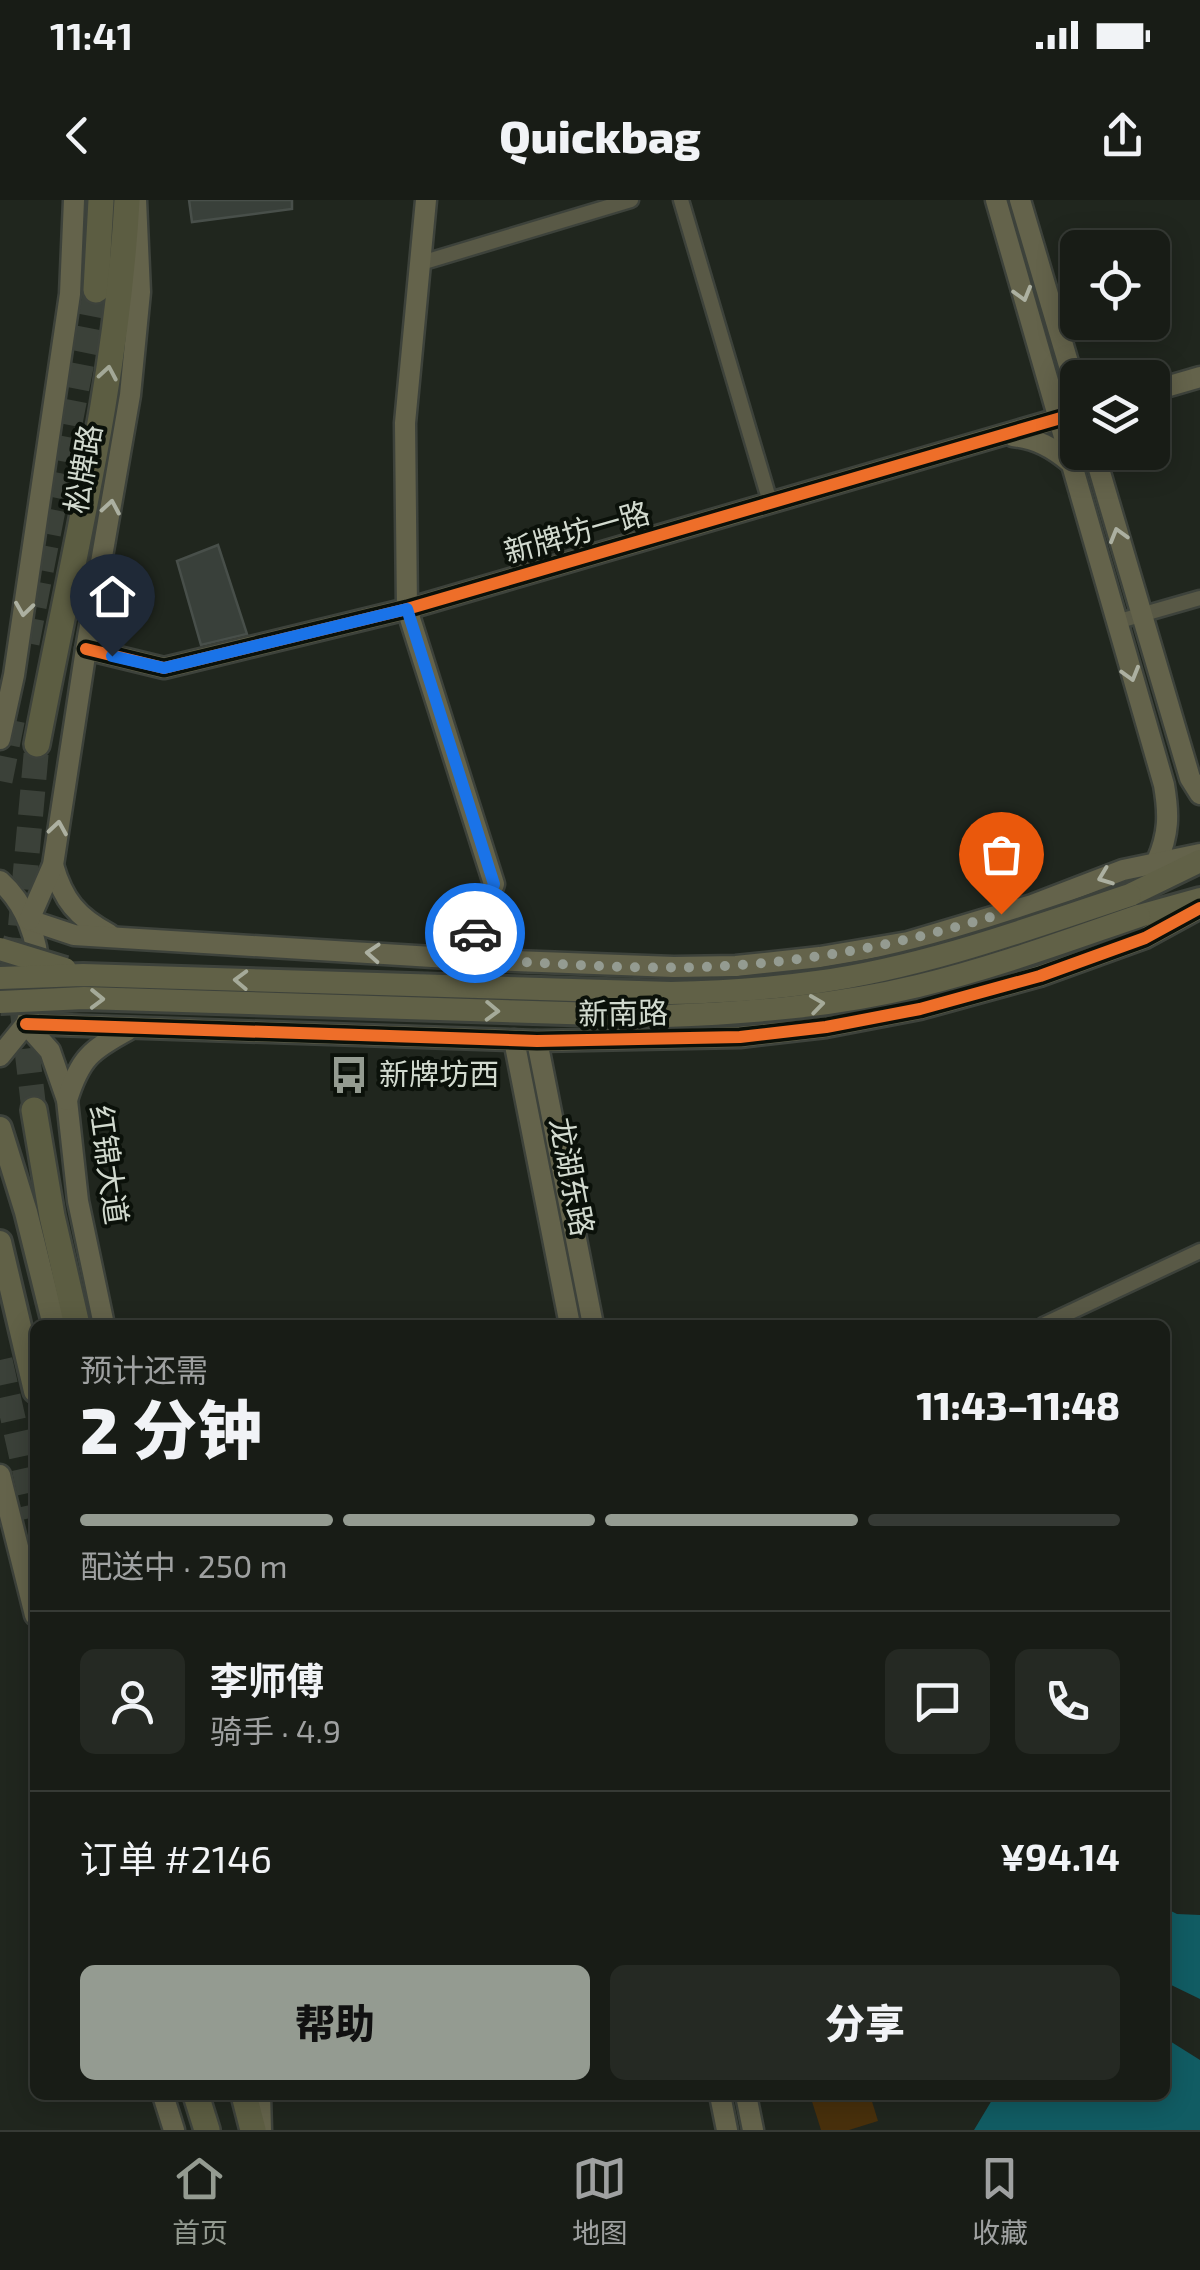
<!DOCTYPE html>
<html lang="zh">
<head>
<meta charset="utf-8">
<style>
	:root { --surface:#181c16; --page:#252923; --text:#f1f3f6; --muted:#9fa1a1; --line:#363a35; --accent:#949b91 }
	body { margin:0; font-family:"Exo 2","Noto Sans SC",sans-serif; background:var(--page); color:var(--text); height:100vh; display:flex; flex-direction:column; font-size:38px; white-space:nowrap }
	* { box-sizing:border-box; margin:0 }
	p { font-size:32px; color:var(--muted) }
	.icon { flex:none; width:55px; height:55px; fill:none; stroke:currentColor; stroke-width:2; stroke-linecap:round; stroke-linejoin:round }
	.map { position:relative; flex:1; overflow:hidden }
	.details { position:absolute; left:30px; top:1120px; width:1140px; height:780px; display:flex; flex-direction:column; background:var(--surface); border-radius:15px; box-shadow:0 5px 25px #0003,0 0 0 2px var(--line) }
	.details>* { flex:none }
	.controls { position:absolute; left:1060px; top:30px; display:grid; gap:20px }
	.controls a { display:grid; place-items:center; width:110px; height:110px; border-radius:15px; background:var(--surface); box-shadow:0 5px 25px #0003,0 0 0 2px var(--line); font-size:50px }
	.pin { position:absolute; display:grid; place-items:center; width:85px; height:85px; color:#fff; margin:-102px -42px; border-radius:50% 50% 50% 0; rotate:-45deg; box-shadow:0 0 10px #0007 }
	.pin .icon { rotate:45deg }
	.courier { position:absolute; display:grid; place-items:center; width:100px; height:100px; margin:-50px; border:8px solid #1a73e8; border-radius:50%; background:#fff; color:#222; box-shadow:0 2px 12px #0007 }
	.head em { font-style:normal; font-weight:800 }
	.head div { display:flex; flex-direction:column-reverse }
	.head { display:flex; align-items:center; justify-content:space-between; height:170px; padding:0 50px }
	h1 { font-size:65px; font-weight:800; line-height:75px }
	.bar { display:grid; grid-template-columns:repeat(4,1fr); gap:15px 10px; align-content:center; height:120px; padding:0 50px }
	.bar i { height:12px; border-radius:8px; background:var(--line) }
	.bar .on { background:var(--accent) }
	.bar p { grid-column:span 4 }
	.line { display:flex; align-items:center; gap:25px; padding:0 50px; border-top:2px solid var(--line) }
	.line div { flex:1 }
	.round { display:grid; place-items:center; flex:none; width:105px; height:105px; border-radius:15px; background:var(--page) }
	.button { display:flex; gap:20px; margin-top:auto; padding:20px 50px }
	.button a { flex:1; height:115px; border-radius:15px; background:var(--accent); color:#111; font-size:40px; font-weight:800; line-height:115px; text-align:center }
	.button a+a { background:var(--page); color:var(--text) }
	.status { display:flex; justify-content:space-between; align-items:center; height:70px; padding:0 50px; background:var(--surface); direction:ltr }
	.status svg { height:28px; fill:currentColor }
	header { display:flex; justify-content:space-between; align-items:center; height:130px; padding:0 50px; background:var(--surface); font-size:45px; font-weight:800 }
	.tab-bar { display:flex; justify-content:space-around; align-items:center; height:140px; border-top:2px solid var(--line); background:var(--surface); font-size:28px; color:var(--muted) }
	.tab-bar a { display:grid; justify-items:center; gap:5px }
	.tab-bar .on { color:var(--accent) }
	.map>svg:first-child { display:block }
	.green { fill:#48300c }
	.water { fill:#115c63 }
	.building { fill:#39403a; stroke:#484f4a; stroke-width:2.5 }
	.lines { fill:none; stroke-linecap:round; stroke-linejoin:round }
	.highway-tunnel { stroke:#3b4139; stroke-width:25; stroke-dasharray:25 12; stroke-linecap:butt }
	.street-casing { stroke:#3d423b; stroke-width:19 }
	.secondary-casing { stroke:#3d423b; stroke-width:25 }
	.primary-casing { stroke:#3d423b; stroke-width:28 }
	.highway-casing { stroke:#3d423b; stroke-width:30 }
	.street { stroke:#595946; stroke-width:14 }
	.secondary { stroke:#64634b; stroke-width:20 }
	.primary { stroke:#616147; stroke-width:22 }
	.highway { stroke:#5c5d42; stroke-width:25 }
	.primary-bridge-casing { stroke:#3d423b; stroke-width:28; stroke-linecap:butt }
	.primary-bridge { stroke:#616147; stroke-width:22 }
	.cycleway-casing { stroke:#0b110a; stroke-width:19 }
	.cycleway { stroke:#ee6e29; stroke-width:12 }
	.oneway { stroke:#acb0a1 }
	.oneway2 { stroke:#a3a897 }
	.oneway3 { stroke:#a5aa99 }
	.done { stroke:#949b91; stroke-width:10; stroke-dasharray:0 18 }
	.route { stroke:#1a73e8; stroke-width:12 }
	.labels { text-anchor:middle; stroke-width:8; stroke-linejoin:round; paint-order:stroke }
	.street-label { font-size:30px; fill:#d2dacf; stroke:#0b110a }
	.poi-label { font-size:30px; fill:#d2dacf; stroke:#0b110a; text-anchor:start }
</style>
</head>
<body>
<div class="status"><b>11:41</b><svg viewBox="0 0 49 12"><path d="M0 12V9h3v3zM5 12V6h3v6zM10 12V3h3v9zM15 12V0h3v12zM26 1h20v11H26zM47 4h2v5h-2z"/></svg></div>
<header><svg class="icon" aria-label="back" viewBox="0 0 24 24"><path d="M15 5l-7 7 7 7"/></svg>Quickbag<svg class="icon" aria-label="share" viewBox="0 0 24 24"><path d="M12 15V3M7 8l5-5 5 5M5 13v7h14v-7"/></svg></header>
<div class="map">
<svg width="1200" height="1930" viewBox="0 0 1200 1930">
	<rect width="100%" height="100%" fill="#20261e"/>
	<!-- green -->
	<polygon class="green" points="810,1895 870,1895 878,1921 849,1930 821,1930"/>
	<!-- water -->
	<g class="water">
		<polygon points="1165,1708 1177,1714 1200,1715 1200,1799 1165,1782"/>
		<polygon points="1165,1838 1200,1860 1200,1930 974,1930 995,1895 1165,1895"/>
	</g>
	<!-- building -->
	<g class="building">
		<polygon points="189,0 292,0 292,9 192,22"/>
		<polygon points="218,345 247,434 201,445 177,361"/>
	</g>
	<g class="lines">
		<!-- highway-tunnel -->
		<g class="highway-tunnel">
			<polyline points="27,443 96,90"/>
			<polyline points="0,581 14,512"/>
			<polyline points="34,910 17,765 37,544"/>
			<polyline points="0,1160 35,1317"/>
		</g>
		<!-- street casing -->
		<g class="street-casing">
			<g id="street">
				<polyline points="681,0 770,302"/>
				<polyline points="421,63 631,0"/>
				<polyline points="1116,422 1200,398"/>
				<polyline points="1043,1125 1200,1051"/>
			</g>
		</g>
		<!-- secondary casing -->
		<g class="secondary-casing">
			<g id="secondary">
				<polyline points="426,0 405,223 407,409 494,684 465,759"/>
				<path d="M 996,0 L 1164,585 C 1169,614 1169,634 1157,661"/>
				<polyline points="1020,0 1078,196"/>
				<polyline points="1152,191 1200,177"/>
				<path d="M 1013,236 C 1037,239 1052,247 1071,263"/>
				<polyline points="1094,252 1190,578 1200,594"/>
				<polyline points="86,449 164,468 407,409 1078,213"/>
				<polyline points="0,539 14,475 70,94 74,0"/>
				<path d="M 53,665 C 63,700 77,717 109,734"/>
				<path d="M 0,681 C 26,704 38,739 39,773"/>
				<polyline points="29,720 74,735 465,759 674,767 736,766 820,757 908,742 1032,705 1123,670 1200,654"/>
				<polyline points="29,720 53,665 86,449 130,195 140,92 136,0"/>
				<polyline points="26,824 537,841 740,837 826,827 920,809 1040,776 1145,738 1200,708"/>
				<polyline points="26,824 50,851 67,900 78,1001 104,1125"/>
				<polyline points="514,840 570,1125"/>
				<polyline points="537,841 593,1125"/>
				<polyline points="0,856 26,824 29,815"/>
				<path d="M 67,900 C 80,858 91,850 128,830"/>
				<polyline points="0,1275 35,1415"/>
				<polyline points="163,1895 174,1930"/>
				<polyline points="260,1895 261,1930"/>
				<polyline points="720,1895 727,1930"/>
				<polyline points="746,1895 753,1930"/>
			</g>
		</g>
		<!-- primary casing -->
		<g class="primary-casing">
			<g id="primary">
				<polyline points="1130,695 1200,661"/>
				<polyline points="1139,716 1200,699"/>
				<polyline points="0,928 26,1012 54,1125"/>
				<polyline points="0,1042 35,1191"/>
			</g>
		</g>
		<!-- highway casing -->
		<g class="highway-casing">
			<g id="highway">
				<polyline points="96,90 101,0"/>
				<path d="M 37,544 C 71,364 117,183 127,0"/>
				<polyline points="34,910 52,1016 77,1125"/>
				<polyline points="196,1895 207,1930"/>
				<polyline points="244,1895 253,1930"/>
			</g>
		</g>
		<!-- street -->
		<use href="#street" class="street"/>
		<!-- secondary -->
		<use href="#secondary" class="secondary"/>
		<!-- primary -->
		<use href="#primary" class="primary"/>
		<!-- highway -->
		<use href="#highway" class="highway"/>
		<!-- primary-bridge casing -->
		<g class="primary-bridge-casing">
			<g id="primary-bridge">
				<polyline points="0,749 65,769"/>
				<path d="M 0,778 L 83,775 L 671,793 C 720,792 769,789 817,782 C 924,767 1028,729 1130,695"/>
				<path d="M 0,802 L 84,798 L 665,816 C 750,813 835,806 918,786 C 993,768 1066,741 1139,716"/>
			</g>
		</g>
		<!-- primary-bridge -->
		<use href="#primary-bridge" class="primary-bridge"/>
		<!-- cycleway casing -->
		<g class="cycleway-casing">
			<g id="cycleway">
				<polyline points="86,449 164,468 407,409 1078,213"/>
				<polyline points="26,824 537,841 740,837 826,827 920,809 1040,776 1145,738 1200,708"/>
			</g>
		</g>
		<!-- cycleway -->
		<use href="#cycleway" class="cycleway"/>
	</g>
	<!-- one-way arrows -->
	<defs><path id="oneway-chevron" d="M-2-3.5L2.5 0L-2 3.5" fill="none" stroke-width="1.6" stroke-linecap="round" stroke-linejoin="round" transform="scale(2.5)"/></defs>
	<g class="oneway">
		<use href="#oneway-chevron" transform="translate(1023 94) rotate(74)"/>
		<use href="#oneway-chevron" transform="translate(111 307) rotate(-80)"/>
		<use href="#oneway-chevron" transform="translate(1118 335) rotate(-106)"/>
		<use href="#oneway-chevron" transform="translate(24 409) rotate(98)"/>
		<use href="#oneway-chevron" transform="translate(1131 474) rotate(74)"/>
		<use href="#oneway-chevron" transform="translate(58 628) rotate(-81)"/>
		<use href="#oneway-chevron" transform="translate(1105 677) rotate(159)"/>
		<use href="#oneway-chevron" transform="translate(373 753) rotate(-176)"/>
	</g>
	<use class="oneway2" href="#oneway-chevron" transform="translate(108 173) rotate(-80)"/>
	<g class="oneway3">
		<use href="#oneway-chevron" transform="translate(241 780) rotate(-178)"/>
		<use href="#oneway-chevron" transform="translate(97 799) rotate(1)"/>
		<use href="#oneway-chevron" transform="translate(817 804) rotate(-8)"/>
		<use href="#oneway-chevron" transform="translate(492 811) rotate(2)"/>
	</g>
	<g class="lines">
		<!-- done -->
		<path class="done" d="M 475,733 L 465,759 C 556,763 649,772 740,765 C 832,758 912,741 1001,714"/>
		<!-- route -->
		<polyline class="route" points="112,456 164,468 407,409 494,684 475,733"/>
	</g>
	<!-- icons -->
	<defs>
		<g id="bus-bare" transform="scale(3)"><path d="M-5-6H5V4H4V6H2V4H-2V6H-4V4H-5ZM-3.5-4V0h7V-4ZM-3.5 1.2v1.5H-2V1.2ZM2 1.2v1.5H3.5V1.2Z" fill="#949b91" stroke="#0b110a" stroke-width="2.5" paint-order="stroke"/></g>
	</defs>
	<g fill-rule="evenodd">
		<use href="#bus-bare" x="349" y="875"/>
	</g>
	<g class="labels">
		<!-- street labels -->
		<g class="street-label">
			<text transform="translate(84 269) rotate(-80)" y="10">松牌路</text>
			<text transform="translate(577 333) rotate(-16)" y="10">新牌坊一路</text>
			<text transform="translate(623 814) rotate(-1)" y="10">新南路</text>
			<text transform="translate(108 965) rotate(82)" y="10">红锦大道</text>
			<text transform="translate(571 977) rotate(79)" y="10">龙湖东路</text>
		</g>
		<!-- poi labels -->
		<g class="poi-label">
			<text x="379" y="885">新牌坊西</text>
		</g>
	</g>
</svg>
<div class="controls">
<a><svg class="icon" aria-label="locate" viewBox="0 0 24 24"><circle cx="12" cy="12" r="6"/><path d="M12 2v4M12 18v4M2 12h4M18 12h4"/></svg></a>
<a><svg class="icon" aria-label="layers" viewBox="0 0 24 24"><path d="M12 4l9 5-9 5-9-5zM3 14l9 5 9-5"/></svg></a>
</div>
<div class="pin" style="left:1001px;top:714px;background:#ea580c"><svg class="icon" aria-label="bag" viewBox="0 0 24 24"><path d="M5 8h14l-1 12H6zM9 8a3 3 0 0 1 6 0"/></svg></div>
<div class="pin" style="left:112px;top:456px;background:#1f2937"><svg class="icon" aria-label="home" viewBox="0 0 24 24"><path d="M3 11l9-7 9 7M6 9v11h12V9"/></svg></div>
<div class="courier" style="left:475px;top:733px"><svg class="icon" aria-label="car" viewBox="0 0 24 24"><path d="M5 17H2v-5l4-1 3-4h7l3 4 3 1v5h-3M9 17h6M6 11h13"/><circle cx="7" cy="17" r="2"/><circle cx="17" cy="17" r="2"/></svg></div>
<section class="details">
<div class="head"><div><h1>2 分钟</h1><p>预计还需</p></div><em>11:43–11:48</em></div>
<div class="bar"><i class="on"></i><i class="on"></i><i class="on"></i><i></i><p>配送中 · 250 m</p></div>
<div class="line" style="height:180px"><a class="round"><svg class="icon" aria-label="person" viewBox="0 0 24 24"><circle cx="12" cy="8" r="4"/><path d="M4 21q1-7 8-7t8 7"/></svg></a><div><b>李师傅</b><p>骑手 · 4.9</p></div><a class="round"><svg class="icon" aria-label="chat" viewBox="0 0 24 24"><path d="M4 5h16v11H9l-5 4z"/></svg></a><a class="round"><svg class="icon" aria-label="phone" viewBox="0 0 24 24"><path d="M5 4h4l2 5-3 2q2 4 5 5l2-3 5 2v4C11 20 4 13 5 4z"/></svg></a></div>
<div class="line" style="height:130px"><div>订单 #2146</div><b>¥94.14</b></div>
<div class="button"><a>帮助</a><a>分享</a></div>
</section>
</div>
<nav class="tab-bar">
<a class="on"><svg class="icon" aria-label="home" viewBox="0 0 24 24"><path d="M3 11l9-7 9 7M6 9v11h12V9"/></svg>首页</a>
<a><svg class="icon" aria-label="map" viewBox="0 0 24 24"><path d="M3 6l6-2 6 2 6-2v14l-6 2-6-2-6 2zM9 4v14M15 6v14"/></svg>地图</a>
<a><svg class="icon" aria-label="saved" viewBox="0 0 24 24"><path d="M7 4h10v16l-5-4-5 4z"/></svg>收藏</a>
</nav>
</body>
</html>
